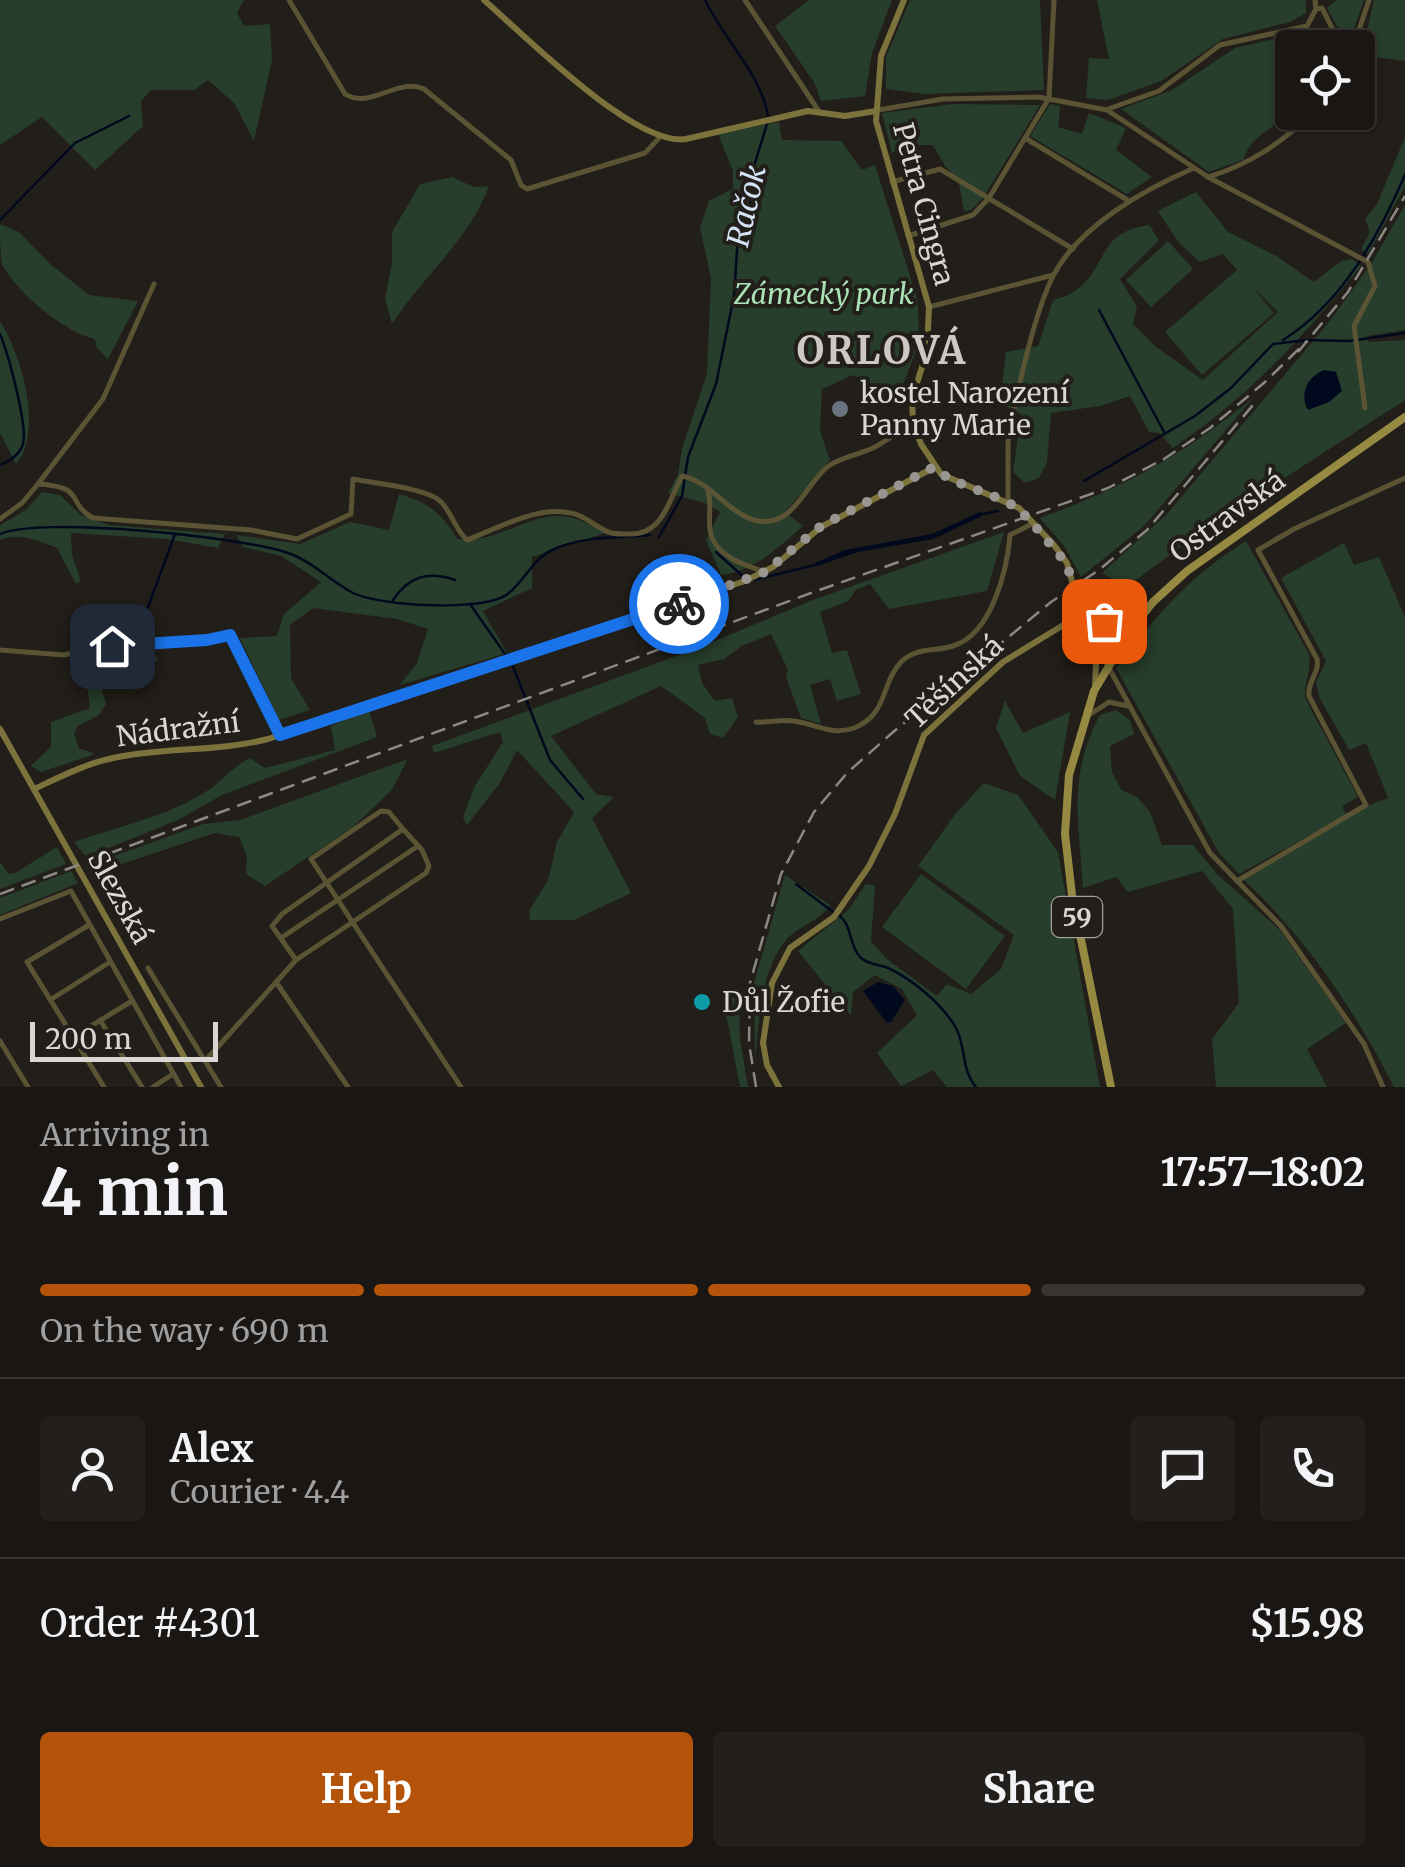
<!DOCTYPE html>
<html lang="en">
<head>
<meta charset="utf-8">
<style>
	:root { --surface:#1a1613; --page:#231f1c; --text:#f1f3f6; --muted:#9f9fa0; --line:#383533; --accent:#b45309 }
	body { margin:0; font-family:Merriweather,serif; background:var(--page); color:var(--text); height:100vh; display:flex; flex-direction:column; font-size:38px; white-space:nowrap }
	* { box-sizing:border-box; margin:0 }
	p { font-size:32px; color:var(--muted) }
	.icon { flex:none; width:55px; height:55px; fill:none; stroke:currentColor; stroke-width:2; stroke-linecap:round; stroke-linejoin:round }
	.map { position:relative; height:1087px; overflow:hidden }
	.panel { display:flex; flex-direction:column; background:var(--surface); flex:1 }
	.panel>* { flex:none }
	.fabs { position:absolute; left:1275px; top:30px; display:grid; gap:20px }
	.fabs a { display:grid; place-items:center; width:100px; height:100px; border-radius:10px; background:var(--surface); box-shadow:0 2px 8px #0004,0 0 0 2px var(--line); font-size:50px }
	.scale { position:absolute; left:30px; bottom:25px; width:188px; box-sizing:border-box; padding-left:10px; border:5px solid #d9d7d3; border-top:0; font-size:28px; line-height:35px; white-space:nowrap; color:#d9d7d3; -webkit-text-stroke:8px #221e19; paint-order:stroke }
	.pin { position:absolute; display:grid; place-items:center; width:85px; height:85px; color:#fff; margin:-42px; border-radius:20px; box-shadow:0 5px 15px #0006 }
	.courier { position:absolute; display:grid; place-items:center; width:100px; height:100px; margin:-50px; border:8px solid #1a73e8; border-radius:50%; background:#fff; color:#222; box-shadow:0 2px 12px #0007 }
	.headline em { font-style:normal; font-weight:700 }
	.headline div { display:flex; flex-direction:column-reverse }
	.headline { display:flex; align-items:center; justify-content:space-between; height:170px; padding:0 40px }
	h1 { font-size:65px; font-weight:700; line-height:75px }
	.bar { display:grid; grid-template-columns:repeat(4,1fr); gap:15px 10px; align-content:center; height:120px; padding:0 40px }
	.bar i { height:12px; border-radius:8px; background:var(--line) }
	.bar .current { background:var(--accent) }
	.bar p { grid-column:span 4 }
	.line { display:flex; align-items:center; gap:25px; padding:0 40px; border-top:2px solid var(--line) }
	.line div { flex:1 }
	.round { display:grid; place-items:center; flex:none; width:105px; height:105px; border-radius:10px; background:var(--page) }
	.button { display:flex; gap:20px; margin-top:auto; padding:20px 40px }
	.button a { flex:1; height:115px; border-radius:10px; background:var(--accent); color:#fff; font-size:40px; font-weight:700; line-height:115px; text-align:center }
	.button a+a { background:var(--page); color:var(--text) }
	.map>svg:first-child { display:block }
	.green { fill:#273e2c; fill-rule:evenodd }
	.water { fill:#01091f }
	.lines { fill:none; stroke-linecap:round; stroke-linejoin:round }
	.stream { stroke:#01091f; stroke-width:2.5 }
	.street { stroke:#5a5434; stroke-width:5 }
	.secondary { stroke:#7c723c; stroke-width:6 }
	.primary { stroke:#968942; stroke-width:8 }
	.rail { stroke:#8c8985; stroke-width:2.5; stroke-dasharray:15 8; stroke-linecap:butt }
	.done { stroke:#999692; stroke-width:10; stroke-dasharray:0 18 }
	.route { stroke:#1a73e8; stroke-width:12 }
	.worship-dot { fill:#6b7280; stroke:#221e19; stroke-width:4 }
	.culture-dot { fill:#0f9aa8; stroke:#221e19; stroke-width:4 }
	.labels { text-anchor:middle; stroke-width:8; stroke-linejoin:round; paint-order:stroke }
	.shield { fill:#221e19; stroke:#a2a09b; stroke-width:2.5 }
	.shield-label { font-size:25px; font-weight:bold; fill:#d9d7d3 }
	.street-label { font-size:28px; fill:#d9d7d3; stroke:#221e19 }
	.park-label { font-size:28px; font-style:italic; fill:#abe1b6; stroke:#221e19 }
	.poi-label { font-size:28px; fill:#d9d7d3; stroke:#221e19; text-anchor:start }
	.water-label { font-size:30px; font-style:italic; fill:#d4e2f6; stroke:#221e19 }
	.district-label { font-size:38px; font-weight:bold; letter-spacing:2.5px; fill:#cdc8c1; stroke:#221e19 }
</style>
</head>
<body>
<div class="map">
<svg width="1405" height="1087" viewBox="0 0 1405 1087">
	<rect width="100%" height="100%" fill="#221e19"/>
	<!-- green -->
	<g class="green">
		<polygon points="0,0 244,0 237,13 244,26 270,24 272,60 254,141 234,103 208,80 194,90 151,90 141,101 143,126 95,170 42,117 0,145"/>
		<polygon points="809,0 892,0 872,53 865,96 821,101 814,82 775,26"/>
		<polygon points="910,0 1040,0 1044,90 925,94 886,89 886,57"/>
		<polygon points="1097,0 1306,0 1306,13 1290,22 1223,39 1161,81 1108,100 1086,98 1089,58 1109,59"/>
		<polygon points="1337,0 1364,0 1348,46 1327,8"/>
		<polygon points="1374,0 1405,0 1405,61 1361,55"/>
		<path d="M 1287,36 C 1294,60 1301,102 1280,120 C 1264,134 1251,138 1243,160 L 1209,172 L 1121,109 L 1172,90 L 1235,48 Z"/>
		<polygon points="953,104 1040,105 983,198 971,210 964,211 958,179 945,166 933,145 913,145 892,153 882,113"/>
		<polygon points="1050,104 1060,106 1058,127 1082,134 1089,113 1126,128 1116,150 1152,177 1127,194 1030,136"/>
		<path d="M 779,122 L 782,140 L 841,141 L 862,170 L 875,165 L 918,301 L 919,343 L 899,395 L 864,392 L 861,379 L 853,375 L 822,389 L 820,431 L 830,460 L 785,512 L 803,526 C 779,547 754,571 721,575 L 706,540 L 720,512 L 705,503 L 668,493 L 678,475 L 682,449 L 707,373 L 711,278 L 700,228 L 709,201 L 733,189 L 733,171 L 718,134 Z"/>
		<polygon points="1405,137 1405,186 1368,254 1361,249 1370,232 1365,219 1377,204"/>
		<path d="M 452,177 L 474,187 L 489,186 C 469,240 423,276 392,324 L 385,299 L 392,263 L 392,232 L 420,184 Z"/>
		<path d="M 1196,192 L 1228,232 L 1276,256 L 1314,282 L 1341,261 L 1352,259 L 1361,266 C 1301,339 1252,394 1173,448 L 1159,433 L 1149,432 L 1130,396 L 1100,406 L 1051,413 L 1047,462 L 1039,478 L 1025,483 L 1013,472 L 1021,414 L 1000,403 L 1006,352 L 1038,346 L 1053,300 C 1059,298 1069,296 1075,291 C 1110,266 1095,233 1149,225 L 1159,240 L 1120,279 L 1137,307 L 1133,324 L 1155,346 L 1203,380 L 1278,312 L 1252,286 L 1274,313 L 1202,375 L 1165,332 L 1237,270 L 1223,254 L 1200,262 L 1178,242 L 1158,211 Z"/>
		<path d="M 1405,205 L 1405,330 L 1367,336 L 1368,342 L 1405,340 L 1405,400 L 1200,533 L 1133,582 L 1121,584 L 1102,573 L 1167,514 L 1329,322 L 1371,264 ZM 1324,370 L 1336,372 L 1305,405 L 1306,388 Z"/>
		<path d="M 0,224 L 19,232 L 49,263 L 89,295 L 138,301 L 108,359 L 97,348 L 95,339 C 64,332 17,293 2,264 C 0,253 0,236 0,224 Z"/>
		<polygon points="1168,241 1193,269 1151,307 1126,280"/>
		<path d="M 0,321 C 21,354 44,431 16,464 L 0,433 Z"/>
		<path d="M 1254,397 L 1144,526 L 1081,577 L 1064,546 L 1040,518 C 1125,487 1183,455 1254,397 Z"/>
		<path d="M 42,492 L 60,495 L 81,515 L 109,525 L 225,534 L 218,548 L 167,539 L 71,533 L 72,555 L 81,581 L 76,584 L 57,548 C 38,541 20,532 0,540 L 0,525 L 26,510 Z"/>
		<path d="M 399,494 C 429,503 442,513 457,539 C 493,545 524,516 559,516 C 576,516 590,525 605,533 L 532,557 L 532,588 L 483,611 L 507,653 L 400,685 L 417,663 L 428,629 L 397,619 L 313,608 L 290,625 L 291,678 L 310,710 L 279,720 L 240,638 L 277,636 L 284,614 L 321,582 L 281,556 L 243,547 L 236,535 L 300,544 L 350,522 L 389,530 Z"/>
		<polygon points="1004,532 987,591 889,609 870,584 856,590 848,601 820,612 832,653 847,650 861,694 837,701 830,679 810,685 821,724 801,718 786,677 788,670 771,634 742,646 724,659 698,665 702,683 715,701 732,698 738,717 723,738 710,734 705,718 661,686 551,736 596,794 614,797 592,818 631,893 574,920 530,920 529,911 548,880 557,842 574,812 517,750 500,783 467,825 463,817 475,786 503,742 500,732 434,753 432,746 703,646 813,600"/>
		<path d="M 1246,541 L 1309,654 C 1312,670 1304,681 1305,698 L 1358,797 L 1342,806 L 1346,815 L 1239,874 L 1219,853 L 1116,668 C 1158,614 1187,578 1246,541 Z"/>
		<path d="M 1344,543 L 1354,565 L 1379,557 L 1405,617 L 1405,1087 L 1394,1087 C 1355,1010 1306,938 1243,879 L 1374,803 L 1388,798 L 1366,743 L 1349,750 L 1319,697 L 1316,682 L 1326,661 L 1281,578 Z"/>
		<polygon points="153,649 158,660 101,687 106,704 99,715 78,726 74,734 79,748 95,754 41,772 31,766 51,747 51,722 90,708 88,691 77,664"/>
		<polygon points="1005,701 1023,733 1070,712 1055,800 1020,776 996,728"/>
		<path d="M 369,710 L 377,737 L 222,795 L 178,820 L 86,857 L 74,842 C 117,827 169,816 207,791 C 223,781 233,766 250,758 L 265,768 L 335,750 L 331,726 Z"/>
		<path d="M 1116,710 L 1130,720 L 1134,734 L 1110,746 L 1112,772 L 1121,790 L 1137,797 L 1150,812 L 1162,845 L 1193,845 L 1217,874 L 1280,930 L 1346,1023 L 1307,1049 L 1327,1087 L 1216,1087 L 1212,1039 L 1239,1003 L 1233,909 L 1202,871 L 1128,892 L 1116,877 L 1083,888 C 1079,822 1067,776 1100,715 Z"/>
		<polygon points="408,759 391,791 353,827 265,886 246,874 247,856 239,837 215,833 116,866 96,881 89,865 203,824 240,820"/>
		<polygon points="984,783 1018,795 1058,852 1100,1087 947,1087 933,1070 901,1086 877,1053 917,1015 902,989 875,975 853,992 851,1016 798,951 848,910 866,884 875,886 871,941 887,959 937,996 947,984 971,994 1001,969 1014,935 918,866 956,813"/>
		<polygon points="57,847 66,864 0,889 0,862 9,874 15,873"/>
		<polygon points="71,871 78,883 0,915 0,898"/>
		<polygon points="921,874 1005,936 966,989 882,927"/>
		<path d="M 785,875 L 830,905 C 819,922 800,925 787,939 C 760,970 759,1022 755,1061 L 754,983 Z"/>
		<polygon points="739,996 740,1039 748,1087 740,1087 723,998"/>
	</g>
	<!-- water -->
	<g class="water">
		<path d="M 1324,370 L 1336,372 L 1342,391 L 1329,402 L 1308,410 C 1299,394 1307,377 1324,370 Z"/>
		<polygon points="980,512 982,516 933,539 858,552 817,566 815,563 845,550 932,534"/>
		<polygon points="878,982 893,986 905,1000 891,1022 887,1023 863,991"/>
	</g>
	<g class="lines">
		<!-- stream -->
		<g class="stream">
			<path d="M 705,0 C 723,38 761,74 768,116"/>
			<polyline points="0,220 75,143 129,116"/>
			<polyline points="1099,310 1164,432"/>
			<path d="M 0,334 C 8,353 28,426 23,444 C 19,456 10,460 0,465"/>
			<path d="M 1283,340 C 1342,303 1378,237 1405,175"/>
			<polyline points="1084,481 1195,416 1231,388 1273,344 1307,340 1349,341 1405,333"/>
			<polyline points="978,515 998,511"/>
			<path d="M 0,534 C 40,516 243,537 288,553 C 312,561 330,581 353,593 C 365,599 384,601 397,603 C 423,606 490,609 509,593 C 525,580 533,559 552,550 C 581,536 619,538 650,535"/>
			<polyline points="659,537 682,496 688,457 716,384 734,296 738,236 754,192 755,163 767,124"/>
			<polyline points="716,552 747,580"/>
			<polyline points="754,580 819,564"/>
			<path d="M 393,600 C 409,576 428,571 455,580"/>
			<polyline points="470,604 512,664 550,760 583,799"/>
			<polyline points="149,663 139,658 134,645 175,534"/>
			<polyline points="796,884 833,912"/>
			<path d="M 840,916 C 852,926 849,945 860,957 C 868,965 878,964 888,968 C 912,979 939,1002 953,1023 C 967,1043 960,1069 976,1087"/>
		</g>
		<!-- street -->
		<g class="street">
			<path d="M 289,0 L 345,94 C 370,110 397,77 424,89 L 511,160 L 521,185 L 527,189 L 645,153 L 660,137"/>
			<polyline points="745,0 820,113"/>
			<polyline points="1316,9 1322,8 1342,48"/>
			<polyline points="1353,48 1369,0"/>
			<polyline points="1108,109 1159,91 1220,45 1307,26 1316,9 1315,0"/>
			<polyline points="878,110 943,99 1038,97 1107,110 1208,177 1368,262 1375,286 1354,326 1365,408"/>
			<polyline points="1025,138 1129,201"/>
			<path d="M 1208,177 C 1251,164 1281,143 1314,112"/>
			<polyline points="892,182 940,169 1073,249"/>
			<polyline points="908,236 973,215 989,198 1049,98 1054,0"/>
			<polyline points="929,307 1053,275"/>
			<polyline points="38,484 103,399 154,284"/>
			<path d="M 708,491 C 712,505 708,516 710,530 C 714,556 744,565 765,572"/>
			<path d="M 1008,502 L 1008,442 L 1012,419 C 1020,380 1036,310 1053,276 C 1079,226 1145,189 1194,168"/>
			<path d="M 0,519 L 22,503 L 38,484 C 87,487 65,502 93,518 L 251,530 L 297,539 L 351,514 L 353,479 C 373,483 426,488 440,501 C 452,512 455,530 467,540 C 496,529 533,508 564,512 C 582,513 591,524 606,531 C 613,535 621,534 629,534 C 663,535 669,500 682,476 C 710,481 727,512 754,520 C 794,531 805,482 830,465 C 842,457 860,454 873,448 C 887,441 898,431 912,423"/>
			<polyline points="0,650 64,655 96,648 207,640 231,635 280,735"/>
			<polyline points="1109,668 1210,853 1281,926 1364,1044 1383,1087"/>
			<polyline points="1089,715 1109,702 1128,706"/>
			<path d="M 756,722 C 769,723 781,719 794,721 C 816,724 832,736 854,728 C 889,714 880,683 902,661 C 918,647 934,652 953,646 C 992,634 1007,570 1010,535 L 1034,523"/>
			<polyline points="403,829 389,812 381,811 311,859 461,1087"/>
			<path d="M 1237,881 L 1366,805 L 1309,696 C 1307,681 1320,673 1317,659 L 1258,550 L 1294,529 L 1405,478"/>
			<polyline points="0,919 71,891 181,1087"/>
			<polyline points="89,925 27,962 104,1087"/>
			<polyline points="281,938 418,846"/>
			<polyline points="148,968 221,1087"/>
			<polyline points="276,982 348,1087"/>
			<polyline points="50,1000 110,962"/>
			<polyline points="100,1020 142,1087"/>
			<polyline points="73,1037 132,1001"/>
			<polyline points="0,1041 28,1087"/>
			<polyline points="205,1061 296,960 426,873 429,866 422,850 403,829 282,914 272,926 296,960"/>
			<polyline points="153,1087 173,1074"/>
		</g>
		<!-- secondary -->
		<g class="secondary">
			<path d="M 484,0 C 524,35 635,147 686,139 L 808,111 L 845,116 L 876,111"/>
			<polyline points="904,0 881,56 876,121 929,307 927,351 912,399 913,423 921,444 941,474 1019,508 1054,545 1067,563 1077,600 1108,665"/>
			<polyline points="1085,617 1112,621 1148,605"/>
			<polyline points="1095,687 1097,640"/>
			<polyline points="0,729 201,1087"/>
			<path d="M 34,789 C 60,777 85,764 113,758 C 164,747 217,752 268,739 L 745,581 L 773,567 L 821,527 L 935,467"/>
			<polyline points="779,1087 767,1065 763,1043 772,983 790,948 834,917 869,866 895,814 924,735 1003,662 1083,613"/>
		</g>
		<!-- primary -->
		<polyline class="primary" points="1111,1087 1072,895 1065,834 1069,775 1094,691 1130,631 1153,602 1187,571 1405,417"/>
		<!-- rail -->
		<g class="rail">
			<polyline points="1298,352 1348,292 1405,196"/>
			<polyline points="0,894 811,593 1108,488 1164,459 1210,428 1265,382 1307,341"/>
			<polyline points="756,1087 749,1043 750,983 781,874 814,812 847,773 892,733 1051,602 1099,570 1147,530 1253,405"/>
		</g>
	</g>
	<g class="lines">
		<!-- done -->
		<polyline class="done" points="679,604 765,572 821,526 934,467 949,479 1008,502 1028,518 1066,563 1085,617 1104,621"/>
		<!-- route -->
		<polyline class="route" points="112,646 207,640 230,635 280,735 679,604"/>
	</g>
	<!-- markers -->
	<circle class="worship-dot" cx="840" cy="409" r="10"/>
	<circle class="culture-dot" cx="702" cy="1002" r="10"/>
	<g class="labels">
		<!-- shield labels -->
		<rect class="shield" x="1052" y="897" width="50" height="40" rx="8"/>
		<g class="shield-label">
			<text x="1077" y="926">59</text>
		</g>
		<!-- street labels -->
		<g class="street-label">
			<text transform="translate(924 204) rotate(75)" y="10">Petra Cingra</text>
			<text transform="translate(1227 516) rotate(-36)" y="10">Ostravská</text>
			<text transform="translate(954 682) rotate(-43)" y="10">Těšínská</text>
			<text transform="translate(178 729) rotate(-7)" y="10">Nádražní</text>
			<text transform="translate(120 897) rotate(61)" y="10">Slezská</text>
		</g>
		<!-- park labels -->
		<g class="park-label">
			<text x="824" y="304">Zámecký park</text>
		</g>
		<!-- poi labels -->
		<g class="poi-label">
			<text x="860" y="403">kostel Narození<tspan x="860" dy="32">Panny Marie</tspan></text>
			<text x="722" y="1012">Důl Žofie</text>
		</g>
		<!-- water labels -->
		<g class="water-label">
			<text transform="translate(747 206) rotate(-77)" y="10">Račok</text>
		</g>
		<!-- district labels -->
		<g class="district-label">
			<text x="882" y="364">ORLOVÁ</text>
		</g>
	</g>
</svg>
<div class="fabs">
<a><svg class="icon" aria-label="locate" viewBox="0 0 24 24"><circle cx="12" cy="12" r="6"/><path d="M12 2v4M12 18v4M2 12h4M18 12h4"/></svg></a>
</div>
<div class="scale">200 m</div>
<div class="pin" style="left:1104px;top:621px;background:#ea580c"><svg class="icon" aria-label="bag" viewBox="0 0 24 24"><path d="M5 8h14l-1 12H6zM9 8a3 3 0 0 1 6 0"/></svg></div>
<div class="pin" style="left:112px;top:646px;background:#1f2937"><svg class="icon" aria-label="home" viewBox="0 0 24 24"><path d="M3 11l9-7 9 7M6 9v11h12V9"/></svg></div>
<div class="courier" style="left:679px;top:604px"><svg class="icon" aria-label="bike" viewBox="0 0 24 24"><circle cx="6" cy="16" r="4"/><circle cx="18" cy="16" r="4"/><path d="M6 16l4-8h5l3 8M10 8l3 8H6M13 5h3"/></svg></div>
</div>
<section class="panel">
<div class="headline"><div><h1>4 min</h1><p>Arriving in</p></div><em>17:57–18:02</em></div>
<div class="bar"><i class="current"></i><i class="current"></i><i class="current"></i><i></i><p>On the way · 690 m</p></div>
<div class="line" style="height:180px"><a class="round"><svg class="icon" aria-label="person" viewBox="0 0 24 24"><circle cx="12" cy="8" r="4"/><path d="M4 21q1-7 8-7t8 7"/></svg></a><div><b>Alex</b><p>Courier · 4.4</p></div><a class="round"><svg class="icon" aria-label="chat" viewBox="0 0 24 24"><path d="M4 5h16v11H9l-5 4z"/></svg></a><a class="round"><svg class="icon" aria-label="phone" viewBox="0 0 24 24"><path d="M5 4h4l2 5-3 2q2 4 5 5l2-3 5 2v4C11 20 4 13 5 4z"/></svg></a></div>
<div class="line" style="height:130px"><div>Order #4301</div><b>$15.98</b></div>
<div class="button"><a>Help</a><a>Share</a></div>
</section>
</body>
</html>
